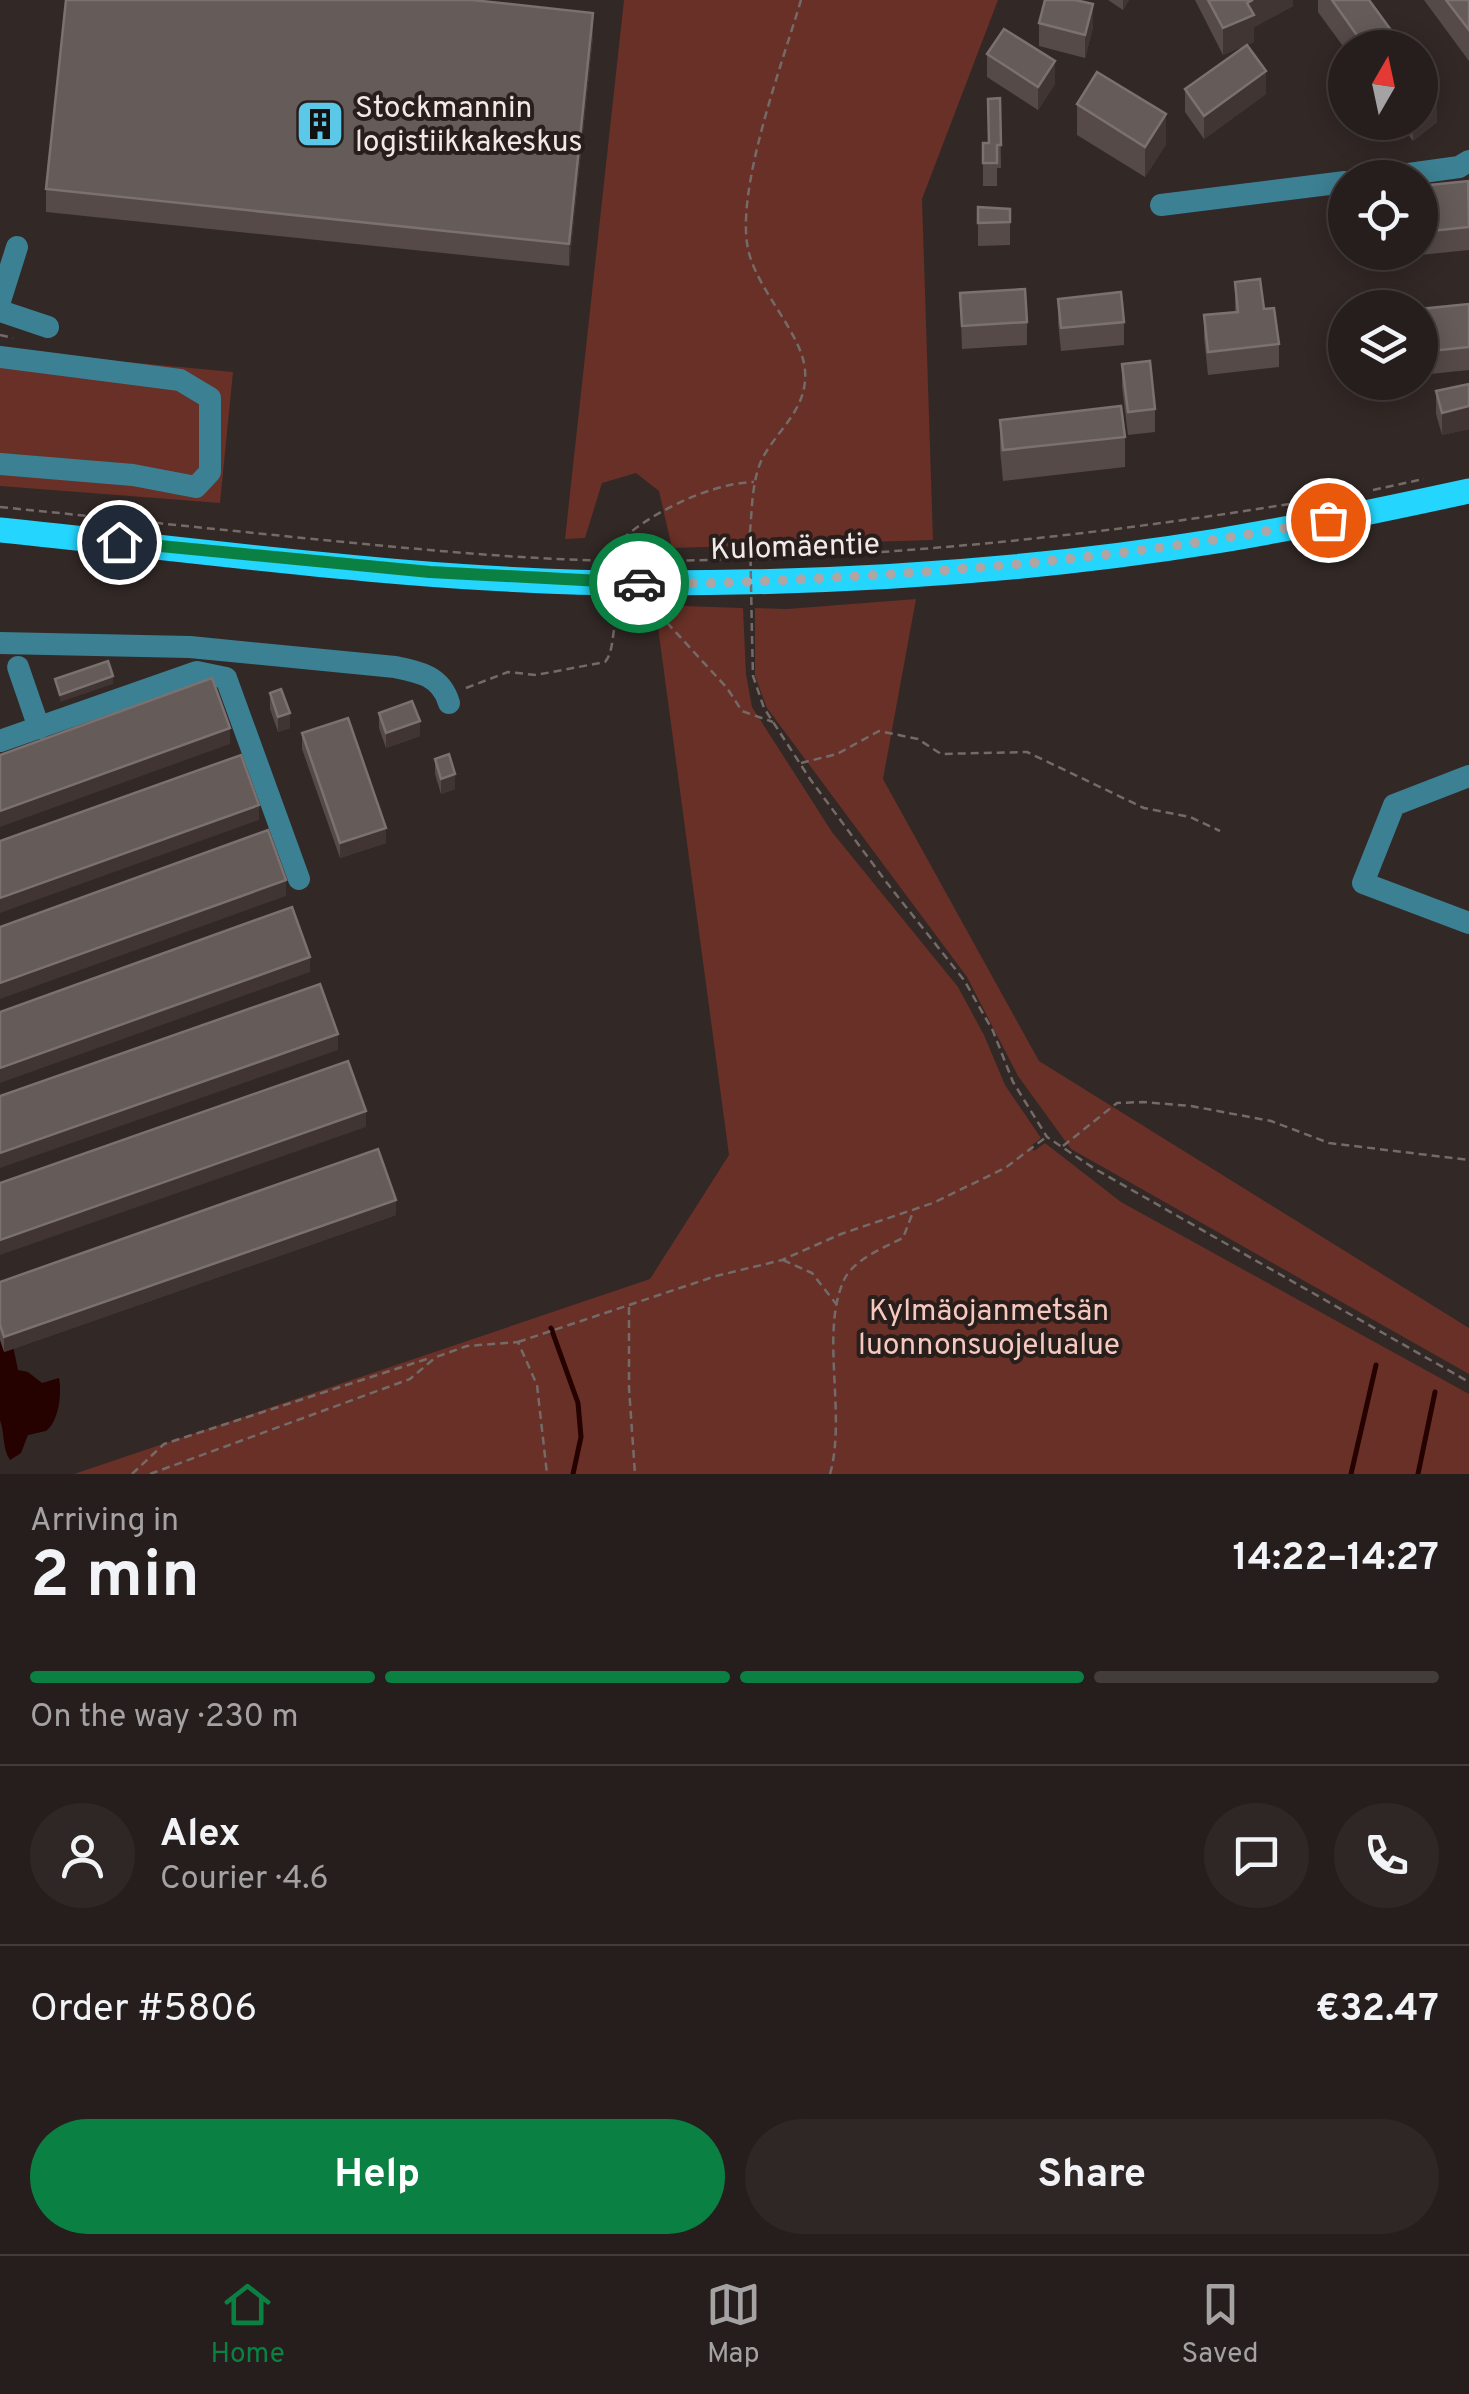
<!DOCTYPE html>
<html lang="en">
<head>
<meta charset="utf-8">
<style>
	:root { --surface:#261e1c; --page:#2e2725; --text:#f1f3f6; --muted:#a4a2a3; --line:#423c3b; --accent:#0b8043 }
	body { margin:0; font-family:Overpass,sans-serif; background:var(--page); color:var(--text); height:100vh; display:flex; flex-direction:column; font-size:38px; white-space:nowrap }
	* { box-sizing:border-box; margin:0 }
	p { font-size:32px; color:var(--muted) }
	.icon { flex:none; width:55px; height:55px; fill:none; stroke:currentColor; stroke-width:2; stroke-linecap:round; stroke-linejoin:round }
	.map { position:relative; height:1474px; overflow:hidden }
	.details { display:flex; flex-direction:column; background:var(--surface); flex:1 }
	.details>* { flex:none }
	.needle { width:65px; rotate:9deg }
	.controls { position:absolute; left:1328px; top:30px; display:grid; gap:20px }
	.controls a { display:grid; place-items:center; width:110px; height:110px; border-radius:50%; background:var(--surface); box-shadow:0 5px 25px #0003,0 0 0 2px var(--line); font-size:50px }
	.pin { position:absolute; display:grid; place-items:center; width:85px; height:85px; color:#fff; margin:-42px; border:5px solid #fff; border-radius:50%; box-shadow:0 2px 10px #0007 }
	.courier { position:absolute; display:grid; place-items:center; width:100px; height:100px; margin:-50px; border:8px solid #0b8043; border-radius:50%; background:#fff; color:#222; box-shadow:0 2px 12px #0007 }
	.headline em { font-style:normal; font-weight:700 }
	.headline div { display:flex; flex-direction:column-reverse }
	.headline { display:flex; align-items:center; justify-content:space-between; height:170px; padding:0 30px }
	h1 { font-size:65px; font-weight:700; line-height:75px }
	.bar { display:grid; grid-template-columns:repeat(4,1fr); gap:15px 10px; align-content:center; height:120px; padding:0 30px }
	.bar i { height:12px; border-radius:8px; background:var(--line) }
	.bar .selected { background:var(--accent) }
	.bar p { grid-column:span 4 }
	.line { display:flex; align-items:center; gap:25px; padding:0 30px; border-top:2px solid var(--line) }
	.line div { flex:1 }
	.round { display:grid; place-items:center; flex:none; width:105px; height:105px; border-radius:52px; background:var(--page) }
	.primary-button { display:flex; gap:20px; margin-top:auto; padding:20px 30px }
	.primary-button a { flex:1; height:115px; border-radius:60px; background:var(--accent); color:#fff; font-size:40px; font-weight:700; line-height:115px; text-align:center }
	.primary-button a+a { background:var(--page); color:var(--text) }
	.tabs { display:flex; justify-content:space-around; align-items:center; height:140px; border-top:2px solid var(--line); background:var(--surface); font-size:28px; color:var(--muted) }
	.tabs a { display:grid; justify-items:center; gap:5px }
	.tabs .selected { color:var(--accent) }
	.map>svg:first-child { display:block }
	.green { fill:#683026 }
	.water { fill:#250200 }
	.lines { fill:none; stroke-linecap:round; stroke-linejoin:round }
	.stream { stroke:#250200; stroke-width:5 }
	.path { stroke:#746b69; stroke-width:2.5; stroke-dasharray:8 5; stroke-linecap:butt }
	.minor { stroke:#3c8093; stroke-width:22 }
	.major { stroke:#24d5fd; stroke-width:25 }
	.path-bridge { stroke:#746b69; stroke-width:2.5; stroke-dasharray:8 5; stroke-linecap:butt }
	.wall { fill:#554a48 }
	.shaded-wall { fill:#403533 }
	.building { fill:#655b59; stroke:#7b7170; stroke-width:2.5 }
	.done { stroke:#aea5a4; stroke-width:10; stroke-dasharray:0 18 }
	.route { stroke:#0b8043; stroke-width:12 }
	.labels { text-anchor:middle; stroke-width:8; stroke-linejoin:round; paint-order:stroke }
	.poi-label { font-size:30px; fill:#f0e9e8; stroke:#281e1c; text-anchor:start }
	.street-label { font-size:30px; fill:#f0e9e8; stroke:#281e1c }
	.park-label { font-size:30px; fill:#f6c8be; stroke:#281e1c }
</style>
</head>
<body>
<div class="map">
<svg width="1469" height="1474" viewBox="0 0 1469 1474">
	<rect width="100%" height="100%" fill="#322826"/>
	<!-- green -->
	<g class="green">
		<polygon points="624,0 998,0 922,199 933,540 672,548 659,491 636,473 602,483 585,538 565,539"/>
		<polygon points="0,350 233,372 220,503 0,486"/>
		<polygon points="916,599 883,779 1039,1061 1469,1328 1469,1374 1071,1149 1018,1076 967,977 767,708 755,676 755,608 787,609"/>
		<polygon points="655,605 743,608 746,674 752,707 832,832 958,987 984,1035 1005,1085 1041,1138 1031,1146 1034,1151 1045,1143 1121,1202 1469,1394 1469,1474 74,1474 650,1279 729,1155"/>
	</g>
	<!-- water -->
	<path class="water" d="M 0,1283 L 18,1370 L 28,1372 L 42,1383 L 59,1378 C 62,1392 59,1422 46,1431 C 45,1431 29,1435 28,1435 L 21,1453 L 10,1460 C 2,1447 5,1435 0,1420 Z"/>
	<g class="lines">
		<!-- stream -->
		<g class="stream">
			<polyline points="551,1328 578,1403 581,1437 573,1474"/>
			<polyline points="1351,1474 1376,1365"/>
			<polyline points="1418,1474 1435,1392"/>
		</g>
		<!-- path -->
		<g class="path">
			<polyline points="0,335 13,338"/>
			<polyline points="1373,490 1424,479"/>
			<path d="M 0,507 C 108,518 215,529 323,540 C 428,550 534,561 639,561 C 882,560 1121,534 1360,492"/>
			<path d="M 750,532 C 752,509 752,478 763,457 C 780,427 808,408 805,370 C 802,334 759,292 749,253 C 733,194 783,62 801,0"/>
			<path d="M 613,560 L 611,550 C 642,516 709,483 754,482"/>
			<polyline points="752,636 753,676 764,708 810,779 887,883 964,980 993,1031 1013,1082 1047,1137 1095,1169 1469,1382"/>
			<path d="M 466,688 L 508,672 L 536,675 L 605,662 C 615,650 611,630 618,615 L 638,608 L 660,615 L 727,688 L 742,711 L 773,722"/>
			<polyline points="801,763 837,754 879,731 918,739 941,754 1027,752 1144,808 1190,817 1220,831"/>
			<polyline points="1063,1146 1117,1103 1143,1102 1191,1106 1271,1121 1329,1143 1469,1160"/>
			<polyline points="783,1260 812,1273 837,1305"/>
			<polyline points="629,1307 629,1388 635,1474"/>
			<polyline points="518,1342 716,1276 782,1260 841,1234 933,1203 1005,1168 1045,1138"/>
			<polyline points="132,1474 164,1444 430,1358"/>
			<polyline points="150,1474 410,1379 436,1357 467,1346 518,1342 537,1385 547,1474"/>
			<path d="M 830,1474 C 847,1414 819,1330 845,1278 C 855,1259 885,1247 903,1238 L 913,1212"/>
		</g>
		<!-- minor -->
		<g class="minor">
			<polyline points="1380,178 1459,167 1469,161"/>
			<polyline points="1161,205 1345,182"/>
			<polyline points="0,301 17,247"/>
			<polyline points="0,311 48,327"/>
			<polyline points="0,357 180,380 210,398 210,472 196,487 133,475 0,464"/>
			<path d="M 0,643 L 190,647 L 395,667 C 420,672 441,676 449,703"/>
			<polyline points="18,667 39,728"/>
			<polyline points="0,741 197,672 226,678 299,879"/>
			<polyline points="1469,776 1394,805 1363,883 1469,923"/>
		</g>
		<!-- major -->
		<path class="major" d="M 0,530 C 215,552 438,584 654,583 C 841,583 1032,571 1217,541 C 1302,527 1386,509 1469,491"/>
		<!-- path-bridge -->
		<polyline class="path-bridge" points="750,532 752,636"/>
	</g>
	<!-- wall -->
	<g class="wall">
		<polygon points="1108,0 1129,0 1123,10"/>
		<polygon points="1195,0 1293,0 1293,6 1254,27 1254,42 1247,45 1266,94 1204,139 1185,112 1185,89 1246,45 1223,55"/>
		<polygon points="1318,0 1369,0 1404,48 1345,48 1345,49 1318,12"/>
		<polygon points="1424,0 1469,0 1469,61"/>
		<polygon points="1039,23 1093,27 1085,58 1039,46"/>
		<polygon points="593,36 569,266 46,212 46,189"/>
		<polygon points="987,54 1055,84 1038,110 987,77"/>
		<polygon points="1000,98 1001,168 997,168 997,186 983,186 983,143 988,143"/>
		<polygon points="1077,104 1166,144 1145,177 1077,135"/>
		<polygon points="1399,122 1437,122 1413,141"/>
		<polygon points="1420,186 1469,196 1469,250 1400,257 1399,252 1420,252"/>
		<polygon points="978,207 1010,209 1010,245 978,246"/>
		<polygon points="1235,282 1279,344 1279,367 1208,375 1204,338 1204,315 1235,312"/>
		<polygon points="960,293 1027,322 1027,345 962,349"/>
		<polygon points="1058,299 1124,322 1124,345 1061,351 1058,322"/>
		<polygon points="1469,304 1469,370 1420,375 1420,309"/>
		<polygon points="1122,364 1155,409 1155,432 1128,435 1122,387"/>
		<polygon points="1469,384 1469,429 1442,435 1436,414 1436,391"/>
		<polygon points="1000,420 1125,437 1125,467 1003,481 1000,450"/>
		<polygon points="270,693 290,728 278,732 270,709"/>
		<polygon points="379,713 420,736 386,748 379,728"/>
		<polygon points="302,733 386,843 340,858 302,749"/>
		<polygon points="435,759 455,789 441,794 435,774"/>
		<polygon points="396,1215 4,1352 0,1340 0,1282"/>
	</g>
	<!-- shaded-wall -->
	<g class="shaded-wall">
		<polygon points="1123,0 1129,0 1123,10"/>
		<polygon points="1253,0 1293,0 1293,6 1254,27 1254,42 1223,55 1223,28 1247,3"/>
		<polygon points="1093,4 1093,27 1085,58 1085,35"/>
		<polygon points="593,13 593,36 569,266 569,244"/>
		<polygon points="1055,61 1055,84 1038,110 1038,87"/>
		<polygon points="1266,71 1266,94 1204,139 1204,116"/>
		<polygon points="1437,92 1437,122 1413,141 1413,122 1420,122 1420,105"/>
		<polygon points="1166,114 1166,144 1145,177 1145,147"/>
		<polygon points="1469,406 1469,429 1442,435 1442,413"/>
		<polygon points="113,676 113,684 60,702 60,695"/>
		<polygon points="290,713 290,728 278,732 278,717"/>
		<polygon points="420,721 420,736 386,748 386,733"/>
		<polygon points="230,728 230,744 0,827 0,811"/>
		<polygon points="455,774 455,789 441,794 441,779"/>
		<polygon points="259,805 259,820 0,913 0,898"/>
		<polygon points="386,828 386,843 340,858 340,843"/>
		<polygon points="286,880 286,896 0,999 0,983"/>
		<polygon points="310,957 310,972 0,1083 0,1068"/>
		<polygon points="338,1034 338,1050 0,1168 0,1153"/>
		<polygon points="366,1111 366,1127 0,1255 0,1240"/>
		<polygon points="396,1200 396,1215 4,1352 4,1337"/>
	</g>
	<!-- building -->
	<g class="building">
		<polygon points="66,0 472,0 593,13 569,244 46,189"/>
		<polygon points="1045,0 1075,0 1093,4 1085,35 1039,23"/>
		<polygon points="1208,0 1253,0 1247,3 1254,15 1223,28"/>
		<polygon points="1332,0 1369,0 1404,48 1366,48"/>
		<polygon points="1446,0 1469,0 1469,30"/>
		<polygon points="1004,29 1055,61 1038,87 987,54"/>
		<polygon points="1247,45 1266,71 1204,116 1185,89"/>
		<polygon points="1420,69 1437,92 1420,105"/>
		<polygon points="1097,72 1166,114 1145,147 1077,104"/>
		<polygon points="1000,98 1001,145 997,145 997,163 983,163 983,143 989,143 988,99"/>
		<polygon points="1468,181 1469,227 1420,232 1420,186"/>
		<polygon points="978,207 1010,209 1010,222 978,223"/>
		<polygon points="1260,279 1264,309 1274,308 1279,344 1208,352 1204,315 1238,312 1235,282"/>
		<polygon points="1025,289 1027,322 962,326 960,293"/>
		<polygon points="1121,292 1124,322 1061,328 1058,299"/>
		<polygon points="1469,304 1469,347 1420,352 1420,309"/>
		<polygon points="1150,361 1155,409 1128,412 1122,364"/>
		<polygon points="1469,384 1469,406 1442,413 1436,391"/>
		<polygon points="1121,406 1125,437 1003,450 1000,420"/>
		<polygon points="108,661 113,676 60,695 55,679"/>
		<polygon points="212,678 230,728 0,811 0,755"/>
		<polygon points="281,689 290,713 278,717 270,693"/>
		<polygon points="412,701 420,721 386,733 379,713"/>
		<polygon points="348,718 386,828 340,843 302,733"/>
		<polygon points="449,754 455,774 441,779 435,759"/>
		<polygon points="241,755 259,805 0,898 0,841"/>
		<polygon points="268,830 286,880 0,983 0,927"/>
		<polygon points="292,907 310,957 0,1068 0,1012"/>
		<polygon points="320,984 338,1034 0,1153 0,1096"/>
		<polygon points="348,1061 366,1111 0,1240 0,1183"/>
		<polygon points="378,1149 396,1200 4,1337 0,1325 0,1282"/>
	</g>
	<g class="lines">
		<!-- done -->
		<path class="done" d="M 639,583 C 712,585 786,580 859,576 C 1017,567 1173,550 1328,520"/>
		<!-- route -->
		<polyline class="route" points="119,542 430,572 639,583"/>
	</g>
	<!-- icons -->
	<defs>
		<g id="building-square" transform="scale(2.5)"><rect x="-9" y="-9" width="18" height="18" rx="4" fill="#5ac8e6" stroke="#281e1c"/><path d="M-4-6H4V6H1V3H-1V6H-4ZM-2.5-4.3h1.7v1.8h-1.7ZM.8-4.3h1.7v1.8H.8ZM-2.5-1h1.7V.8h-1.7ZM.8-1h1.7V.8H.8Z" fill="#111"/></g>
	</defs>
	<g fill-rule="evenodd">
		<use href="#building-square" x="320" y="124"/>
	</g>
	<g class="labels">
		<!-- poi labels -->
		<g class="poi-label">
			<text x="355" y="117">Stockmannin<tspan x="355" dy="34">logistiikkakeskus</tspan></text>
		</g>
		<!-- street labels -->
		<g class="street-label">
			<text transform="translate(795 546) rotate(-2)" y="10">Kulomäentie</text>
		</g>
		<!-- park labels -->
		<g class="park-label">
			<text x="989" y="1320">Kylmäojanmetsän<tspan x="989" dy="34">luonnonsuojelualue</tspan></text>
		</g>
	</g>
</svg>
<div class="controls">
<a><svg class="needle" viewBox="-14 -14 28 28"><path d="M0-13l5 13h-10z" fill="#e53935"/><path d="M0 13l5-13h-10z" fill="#a4a2a3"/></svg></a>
<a><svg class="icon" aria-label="locate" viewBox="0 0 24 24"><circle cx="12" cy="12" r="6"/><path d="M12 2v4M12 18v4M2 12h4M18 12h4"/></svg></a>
<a><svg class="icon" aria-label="layers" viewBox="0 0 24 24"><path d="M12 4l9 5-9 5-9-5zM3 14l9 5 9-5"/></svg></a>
</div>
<div class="pin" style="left:1328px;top:520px;background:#ea580c"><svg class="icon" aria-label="bag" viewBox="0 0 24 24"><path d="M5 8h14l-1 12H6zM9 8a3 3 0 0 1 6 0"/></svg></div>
<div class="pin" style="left:119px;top:542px;background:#1f2937"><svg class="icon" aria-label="home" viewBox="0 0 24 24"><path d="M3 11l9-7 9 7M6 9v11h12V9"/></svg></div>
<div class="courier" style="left:639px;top:583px"><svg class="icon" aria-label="car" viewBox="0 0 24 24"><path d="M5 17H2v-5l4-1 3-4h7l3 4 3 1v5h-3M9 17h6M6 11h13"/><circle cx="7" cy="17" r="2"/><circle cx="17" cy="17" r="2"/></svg></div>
</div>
<section class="details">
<div class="headline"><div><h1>2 min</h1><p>Arriving in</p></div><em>14:22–14:27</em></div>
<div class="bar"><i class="selected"></i><i class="selected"></i><i class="selected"></i><i></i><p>On the way · 230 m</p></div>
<div class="line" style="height:180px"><a class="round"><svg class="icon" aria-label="person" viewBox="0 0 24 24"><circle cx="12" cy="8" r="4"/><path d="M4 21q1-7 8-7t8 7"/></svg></a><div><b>Alex</b><p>Courier · 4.6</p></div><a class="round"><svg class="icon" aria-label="chat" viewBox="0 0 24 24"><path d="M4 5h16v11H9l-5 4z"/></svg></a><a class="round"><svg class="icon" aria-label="phone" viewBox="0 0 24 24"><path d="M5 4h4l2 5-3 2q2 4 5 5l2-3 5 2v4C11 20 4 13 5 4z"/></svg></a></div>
<div class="line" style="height:130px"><div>Order #5806</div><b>€32.47</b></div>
<div class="primary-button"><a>Help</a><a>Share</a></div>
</section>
<nav class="tabs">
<a class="selected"><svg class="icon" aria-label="home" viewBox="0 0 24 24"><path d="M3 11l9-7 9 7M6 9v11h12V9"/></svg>Home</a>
<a><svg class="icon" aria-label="map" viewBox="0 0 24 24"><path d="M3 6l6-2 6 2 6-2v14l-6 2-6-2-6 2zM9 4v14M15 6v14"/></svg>Map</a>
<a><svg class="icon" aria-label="saved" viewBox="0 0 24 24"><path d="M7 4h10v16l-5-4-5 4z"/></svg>Saved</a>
</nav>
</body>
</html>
